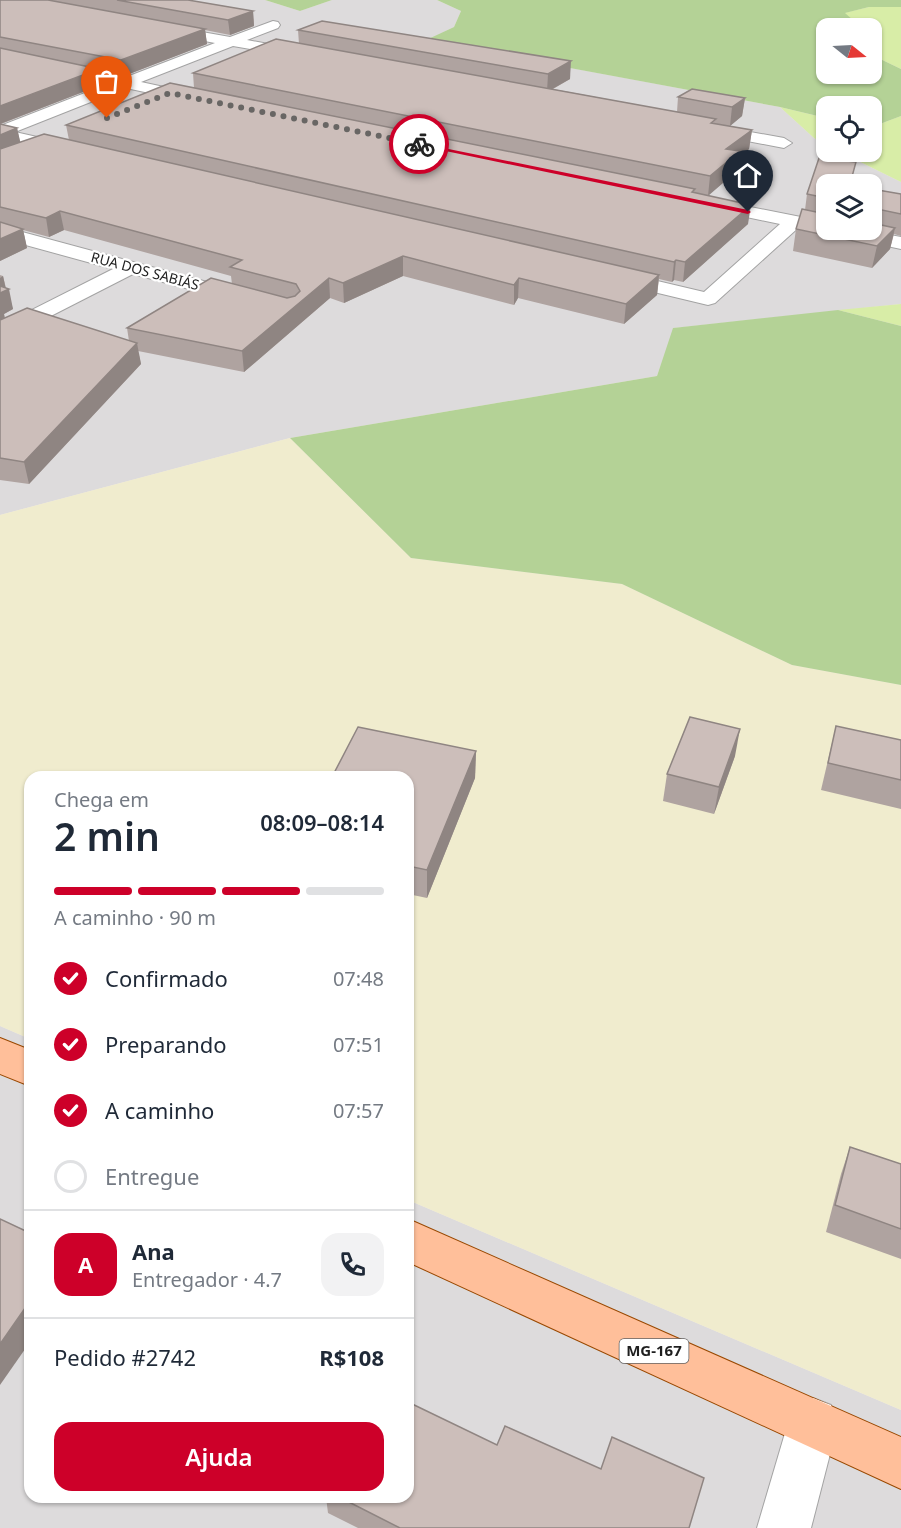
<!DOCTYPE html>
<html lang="pt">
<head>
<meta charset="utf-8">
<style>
	:root { --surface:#fff; --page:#f2f2f3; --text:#1f2937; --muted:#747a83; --line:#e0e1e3; --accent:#cd0029 }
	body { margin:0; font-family:"Noto Sans",sans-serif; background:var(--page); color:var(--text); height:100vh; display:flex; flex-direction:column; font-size:22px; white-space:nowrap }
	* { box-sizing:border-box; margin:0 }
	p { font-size:20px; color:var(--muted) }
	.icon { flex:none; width:33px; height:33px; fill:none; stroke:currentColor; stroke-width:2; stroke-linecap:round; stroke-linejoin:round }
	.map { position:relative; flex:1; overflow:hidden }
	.details { position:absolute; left:24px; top:771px; width:390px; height:732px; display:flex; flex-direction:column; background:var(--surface); border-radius:18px; box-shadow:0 2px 4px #0004 }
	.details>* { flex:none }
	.needle { width:39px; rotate:108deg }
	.controls { position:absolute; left:816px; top:18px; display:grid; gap:12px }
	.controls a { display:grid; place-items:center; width:66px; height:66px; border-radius:12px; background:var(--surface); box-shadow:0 2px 4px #0004; font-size:30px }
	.pin { position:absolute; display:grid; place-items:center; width:51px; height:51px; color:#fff; margin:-62px -26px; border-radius:50% 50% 50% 0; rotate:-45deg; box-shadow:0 0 6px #0007 }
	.pin .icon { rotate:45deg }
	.courier { position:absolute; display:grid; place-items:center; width:60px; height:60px; margin:-30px; border:4px solid #cd0029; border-radius:50%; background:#fff; color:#222; box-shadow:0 2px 8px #0007 }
	.headline em { font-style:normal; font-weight:600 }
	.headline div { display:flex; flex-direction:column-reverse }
	.headline { display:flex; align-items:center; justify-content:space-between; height:102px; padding:0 30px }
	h1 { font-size:39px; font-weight:600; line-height:45px }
	.bar { display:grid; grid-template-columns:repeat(4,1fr); gap:9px 6px; align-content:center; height:72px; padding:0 30px }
	.bar i { height:8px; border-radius:4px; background:var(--line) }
	.bar .on { background:var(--accent) }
	.bar p { grid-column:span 4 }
	.line { display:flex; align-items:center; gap:15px; padding:0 30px; border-top:2px solid var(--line) }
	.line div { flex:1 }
	.round { display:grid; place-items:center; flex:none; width:63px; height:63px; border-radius:18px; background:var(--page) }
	ol { padding:0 30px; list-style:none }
	li { display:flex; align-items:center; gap:18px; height:66px }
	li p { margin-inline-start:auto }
	li .icon { padding:6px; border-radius:50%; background:var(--accent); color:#fff; stroke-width:4 }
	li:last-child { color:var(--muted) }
	li i { width:33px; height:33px; border:3px solid var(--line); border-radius:50% }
	.primary-button { display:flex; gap:12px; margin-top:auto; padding:12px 30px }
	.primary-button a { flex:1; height:69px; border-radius:18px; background:var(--accent); color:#fff; font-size:24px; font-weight:600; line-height:69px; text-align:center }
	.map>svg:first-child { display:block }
	.residential { fill:#dddbdc; fill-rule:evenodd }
	.farmland { fill:#f0ecce }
	.grass { fill:#d8eda7 }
	.forest { fill:#b4d296 }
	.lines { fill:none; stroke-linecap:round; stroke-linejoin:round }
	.minor-casing { stroke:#a3a3a3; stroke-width:2 }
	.primary-casing { stroke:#994800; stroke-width:2 }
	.minor { fill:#fff; fill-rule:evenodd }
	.primary { fill:#ffbf9a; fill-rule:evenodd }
	.wall { fill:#afa3a0 }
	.shaded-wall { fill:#8f8582 }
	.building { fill:#ccbeba; stroke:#8f8582; stroke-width:1.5 }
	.route { fill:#cd0029 }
	.done { stroke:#686664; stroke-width:6; stroke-dasharray:0 10.8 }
	.labels { text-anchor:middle; stroke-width:4.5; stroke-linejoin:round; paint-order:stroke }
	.far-street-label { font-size:14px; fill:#1f1f1f; stroke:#fff }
	.shield { fill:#fff; stroke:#626262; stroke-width:1.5 }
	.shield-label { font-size:15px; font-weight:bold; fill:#1f1f1f }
</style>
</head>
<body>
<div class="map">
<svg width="901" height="1528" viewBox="0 0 901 1528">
	<rect width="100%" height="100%" fill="#f0eae4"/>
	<!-- residential -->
	<g class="residential">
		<path d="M 0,0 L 265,0 L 300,11 L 332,0 L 437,0 L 461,11 L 454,27 L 426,41 L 780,107 L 814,138 L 826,145 L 826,152 L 840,152 L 901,182 L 901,304 L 674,328 L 657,376 L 290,438 L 0,515 ZM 826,184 L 872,184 L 872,230 L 826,230 Z"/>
		<polygon points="0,1026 30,1039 30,1497 408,1497 408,1200 901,1410 901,1528 0,1528"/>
	</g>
	<!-- farmland -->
	<polygon class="farmland" points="290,438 411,558 622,584 792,665 901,685 901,1410 408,1200 408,777 30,777 30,1039 0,1026 0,515"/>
	<!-- grass -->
	<g class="grass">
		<polygon points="869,7 901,7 901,69 872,55 872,28 862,28 844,13"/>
		<polygon points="780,107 826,118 826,145 814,138"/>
		<polygon points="901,116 901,182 840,152 872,152 872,127"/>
		<polygon points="901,304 901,326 838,310"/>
	</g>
	<!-- forest -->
	<g class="forest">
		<polygon points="265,0 332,0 300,11"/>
		<polygon points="437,0 901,0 901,7 869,7 845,13 862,28 826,28 826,74 872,74 872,55 901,69 901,116 872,127 872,106 826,106 826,118 780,107 424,41 454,27 461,11"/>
		<polygon points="838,310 901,326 901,685 792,665 622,584 411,558 290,438 657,376 673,328"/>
	</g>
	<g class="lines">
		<!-- minor casing -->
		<g class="minor-casing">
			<g id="minor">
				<polygon points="273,21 278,22 280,25 278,28 247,40 306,51 308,54 306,57 301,58 233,46 141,82 201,95 204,98 201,101 196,103 126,88 15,132 77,146 79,150 77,154 71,155 0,138 0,126 108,84 0,61 0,53 124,78 215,43 158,32 156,29 158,26 163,25 230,37"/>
				<polygon points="706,124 784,138 792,143 784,148 700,132 698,129 700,126"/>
				<polygon points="705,198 826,222 826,230 834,230 826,234 798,228 715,303 708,305 608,281 605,277 608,273 615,271 704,292 780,224 699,207 696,203 699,199"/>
				<polygon points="0,226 248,293 251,297 248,301 241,303 133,274 0,342 0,326 113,269 0,238"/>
				<polygon points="839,230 863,230 901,237 901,249 840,236 837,232"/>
				<polygon points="813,1398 831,1405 838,1423 811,1528 757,1528 788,1423 795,1405"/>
			</g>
		</g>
		<!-- primary casing -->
		<g class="primary-casing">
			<g id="primary">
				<polygon points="0,1038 30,1050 30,1086 0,1074"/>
				<polygon points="408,1219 901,1437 901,1489 408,1262"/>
			</g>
		</g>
		<!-- minor -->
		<use href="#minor" class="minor"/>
		<!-- primary -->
		<use href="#primary" class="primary"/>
	</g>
	<!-- wall -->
	<g class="wall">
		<polygon points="0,0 188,0 253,11 254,26 230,35 205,30 207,44 124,76 99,71 101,85 1,124 17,128 20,142 69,140 66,125 194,88 193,73 299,44 298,30 322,21 570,79 553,89 677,112 678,97 745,98 742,116 730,126 752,130 749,149 740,157 738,170 708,195 748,224 683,282 674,280 672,282 659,279 657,295 624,324 518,298 514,305 403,276 344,303 330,298 244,372 138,351 141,364 29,484 0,480 0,275 3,276 6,288 13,309 4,314 5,318 129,341 127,328 232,284 231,276 64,230 49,237 23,230 27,248 0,261"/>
		<polygon points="826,184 826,230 872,230 872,189 901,194 901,236 894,234 890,249 872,268 793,251 796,229 805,210 807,194"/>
		<polygon points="836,726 901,740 901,809 821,790"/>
		<polygon points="476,751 475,778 427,898 408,894 408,777"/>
		<polygon points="735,756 714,814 663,801 667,774"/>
		<polygon points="850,1147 901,1164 901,1259 826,1232 841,1174"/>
		<polygon points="497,1445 689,1528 358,1528 328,1513 326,1497 408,1497"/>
	</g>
	<!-- shaded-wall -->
	<g class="shaded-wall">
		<polygon points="253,11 254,26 230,35 228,20"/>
		<polygon points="205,29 207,44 124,76 121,60"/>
		<polygon points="571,61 570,79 547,92 548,74"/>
		<polygon points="99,69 101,85 0,124 0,106"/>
		<polygon points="745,98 742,116 730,126 732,107"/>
		<polygon points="17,128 21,145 0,154 0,135"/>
		<polygon points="752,130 749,149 740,157 738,170 708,196 710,176 726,149"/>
		<polygon points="751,205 748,224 683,282 685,262"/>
		<polygon points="60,211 64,230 49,237 46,218"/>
		<polygon points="895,228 890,249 872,268 877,246"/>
		<polygon points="23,229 27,248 0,261 0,239"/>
		<polygon points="403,256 403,276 344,303 343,283"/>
		<polygon points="676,260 674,280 672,282 674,262"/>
		<polygon points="659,275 657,295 624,324 626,304"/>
		<polygon points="3,276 6,290 9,289 13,309 4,314 5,321 0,324 0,278"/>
		<polygon points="329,278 330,298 244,372 242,351"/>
		<polygon points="519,278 518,298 514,305 514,285"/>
		<polygon points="137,343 141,364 29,484 24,462"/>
		<polygon points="740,729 735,756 714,814 719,787"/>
		<polygon points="476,751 475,778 427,898 427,870"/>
		<polygon points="30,1301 30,1342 0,1385 0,1344"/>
	</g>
	<!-- building -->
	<g class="building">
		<polygon points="0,0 48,0 205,29 121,60 0,37"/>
		<polygon points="117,0 188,0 253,11 228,20"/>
		<polygon points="322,21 571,61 548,74 298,30"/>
		<polygon points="276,39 716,119 711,123 752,130 726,149 740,151 710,176 193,73"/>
		<polygon points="0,48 99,69 0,106"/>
		<polygon points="170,83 695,189 692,192 751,205 685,262 676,260 674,262 66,125"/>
		<polygon points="692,89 745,98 732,107 678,97"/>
		<polygon points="0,124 17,128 0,135"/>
		<polygon points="44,134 659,275 626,304 519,278 514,285 403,256 343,283 329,278 242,351 127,328 211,278 287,298 295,296 300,291 296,284 230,267 242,260 60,211 46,218 0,207 0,149"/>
		<polygon points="819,158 856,162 850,184 826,184 826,198 807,194"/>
		<polygon points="872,189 901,194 901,214 872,208"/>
		<polygon points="802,209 826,214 826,230 872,230 872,223 895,228 877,246 796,229"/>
		<polygon points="0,222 23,229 0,239"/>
		<polygon points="0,286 9,289 0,293"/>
		<polygon points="27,308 137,343 24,462 0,458 0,320"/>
		<polygon points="690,717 740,729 719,787 667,774"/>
		<polygon points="836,726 901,740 901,780 828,763"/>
		<polygon points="358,727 476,751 427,870 408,866 408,777 332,777"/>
		<polygon points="850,1147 901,1164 901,1229 835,1205"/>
		<polygon points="0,1219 30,1233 30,1301 0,1344"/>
		<polygon points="408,1402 497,1445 505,1426 601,1469 612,1437 704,1478 689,1528 400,1528 339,1497 408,1497"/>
	</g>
	<!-- route -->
	<polygon class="route" points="419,143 748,210 751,212 748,214 417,145"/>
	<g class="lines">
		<!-- done -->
		<polyline class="done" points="107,118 170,93 419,144"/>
	</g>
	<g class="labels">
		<!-- far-street labels -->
		<g class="far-street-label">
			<text transform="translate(145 271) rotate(15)" y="5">RUA DOS SABIÁS</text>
		</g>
		<!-- shield labels -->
		<rect class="shield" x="619.5" y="1339" width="69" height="24" rx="4.5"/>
		<g class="shield-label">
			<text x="654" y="1356">MG-167</text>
		</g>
	</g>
</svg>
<div class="controls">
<a><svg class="needle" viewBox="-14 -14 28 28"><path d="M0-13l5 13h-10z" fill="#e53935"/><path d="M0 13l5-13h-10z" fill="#747a83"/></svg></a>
<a><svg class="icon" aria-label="locate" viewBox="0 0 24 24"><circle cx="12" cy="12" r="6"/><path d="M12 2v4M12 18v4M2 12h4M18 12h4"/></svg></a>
<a><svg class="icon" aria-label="layers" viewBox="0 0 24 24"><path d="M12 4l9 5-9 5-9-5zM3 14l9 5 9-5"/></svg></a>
</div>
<div class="pin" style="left:107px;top:118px;background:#ea580c"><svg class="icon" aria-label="bag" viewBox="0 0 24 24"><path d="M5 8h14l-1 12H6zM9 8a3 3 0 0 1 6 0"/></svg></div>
<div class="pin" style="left:748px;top:212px;background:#1f2937"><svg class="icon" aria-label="home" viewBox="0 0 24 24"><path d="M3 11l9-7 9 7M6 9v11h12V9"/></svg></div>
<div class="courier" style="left:419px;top:144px"><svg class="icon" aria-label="bike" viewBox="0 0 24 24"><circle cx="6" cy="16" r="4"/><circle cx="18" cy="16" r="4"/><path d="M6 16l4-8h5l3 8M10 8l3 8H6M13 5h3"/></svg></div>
<section class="details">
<div class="headline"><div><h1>2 min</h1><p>Chega em</p></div><em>08:09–08:14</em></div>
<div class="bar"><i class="on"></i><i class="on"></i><i class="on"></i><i></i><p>A caminho · 90 m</p></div>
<ol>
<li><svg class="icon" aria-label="check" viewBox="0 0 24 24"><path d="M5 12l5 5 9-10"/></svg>Confirmado<p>07:48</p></li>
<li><svg class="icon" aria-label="check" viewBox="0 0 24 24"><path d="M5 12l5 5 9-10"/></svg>Preparando<p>07:51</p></li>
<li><svg class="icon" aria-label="check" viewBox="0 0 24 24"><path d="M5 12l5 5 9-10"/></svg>A caminho<p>07:57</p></li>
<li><i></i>Entregue</li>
</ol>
<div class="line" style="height:108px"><b class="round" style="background:var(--accent);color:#fff">A</b><div><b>Ana</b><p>Entregador · 4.7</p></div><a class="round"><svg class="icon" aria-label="phone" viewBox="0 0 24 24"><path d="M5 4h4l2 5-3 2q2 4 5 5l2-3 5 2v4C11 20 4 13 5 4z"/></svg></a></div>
<div class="line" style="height:78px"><div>Pedido #2742</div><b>R$108</b></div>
<div class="primary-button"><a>Ajuda</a></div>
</section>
</div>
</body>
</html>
